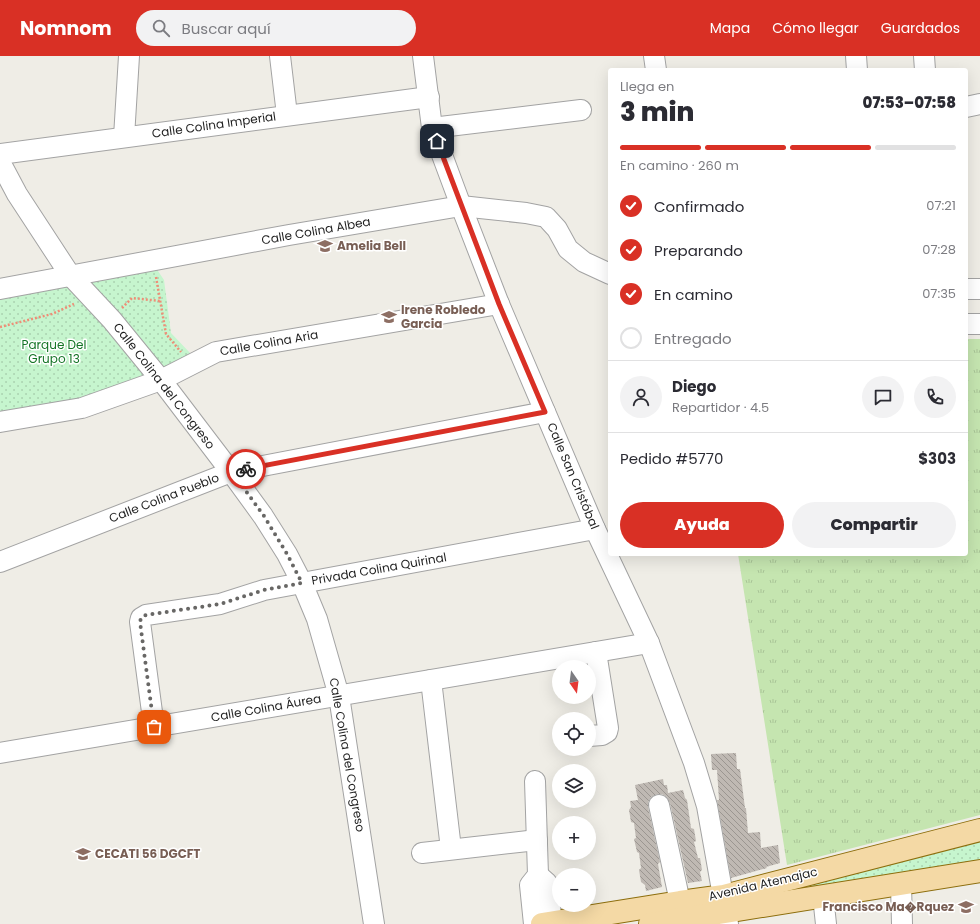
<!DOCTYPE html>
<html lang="es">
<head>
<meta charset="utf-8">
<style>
	:root { --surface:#fff; --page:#f2f2f3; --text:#2b2b33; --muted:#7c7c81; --line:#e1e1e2; --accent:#d93025 }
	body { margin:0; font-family:Poppins,sans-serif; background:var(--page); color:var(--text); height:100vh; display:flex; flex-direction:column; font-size:15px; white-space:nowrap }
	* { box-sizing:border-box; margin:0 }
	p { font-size:13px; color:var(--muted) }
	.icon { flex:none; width:22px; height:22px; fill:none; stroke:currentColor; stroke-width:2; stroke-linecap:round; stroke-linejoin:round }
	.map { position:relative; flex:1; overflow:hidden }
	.drawer { position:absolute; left:608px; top:12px; width:360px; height:488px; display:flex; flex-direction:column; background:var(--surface); border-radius:4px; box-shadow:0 4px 16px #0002 }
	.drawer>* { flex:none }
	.needle { width:26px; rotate:166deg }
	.buttons { position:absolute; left:552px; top:604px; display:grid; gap:8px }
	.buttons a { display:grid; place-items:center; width:44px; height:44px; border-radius:50%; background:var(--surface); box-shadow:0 4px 16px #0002; font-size:20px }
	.pin { position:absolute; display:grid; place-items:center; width:34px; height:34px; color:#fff; margin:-17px; border-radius:8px; box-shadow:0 2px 6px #0006 }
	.courier { position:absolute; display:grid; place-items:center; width:40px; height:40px; margin:-20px; border:3px solid #d93025; border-radius:50%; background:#fff; color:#222; box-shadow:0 1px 5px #0007 }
	.head em { font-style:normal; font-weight:800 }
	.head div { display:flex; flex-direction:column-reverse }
	.head { display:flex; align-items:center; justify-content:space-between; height:68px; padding:0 12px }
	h1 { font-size:26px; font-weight:800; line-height:30px }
	.bar { display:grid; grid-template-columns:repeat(4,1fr); gap:6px 4px; align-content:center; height:48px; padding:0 12px }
	.bar i { height:5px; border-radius:3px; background:var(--line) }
	.bar .active { background:var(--accent) }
	.bar p { grid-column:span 4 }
	.line { display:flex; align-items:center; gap:10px; padding:0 12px; border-top:1px solid var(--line) }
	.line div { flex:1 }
	.round { display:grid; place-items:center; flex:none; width:42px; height:42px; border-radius:21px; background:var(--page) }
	ol { padding:0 12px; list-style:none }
	li { display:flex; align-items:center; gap:12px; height:44px }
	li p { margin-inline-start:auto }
	li .icon { padding:4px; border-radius:50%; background:var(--accent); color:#fff; stroke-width:4 }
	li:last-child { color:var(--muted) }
	li i { width:22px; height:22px; border:2px solid var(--line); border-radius:50% }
	.action { display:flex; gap:8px; margin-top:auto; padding:8px 12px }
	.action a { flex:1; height:46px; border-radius:24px; background:var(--accent); color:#fff; font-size:16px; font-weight:800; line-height:46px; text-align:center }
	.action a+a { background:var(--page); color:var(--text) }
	header { display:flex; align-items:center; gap:24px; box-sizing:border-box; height:56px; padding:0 20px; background:var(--accent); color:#fff }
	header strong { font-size:19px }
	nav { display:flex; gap:22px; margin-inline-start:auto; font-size:14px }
	.search { width:280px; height:36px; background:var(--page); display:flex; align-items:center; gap:10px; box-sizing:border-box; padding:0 14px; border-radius:22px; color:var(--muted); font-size:15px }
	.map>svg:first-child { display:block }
	.grass { fill:url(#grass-tufts) }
	.park { fill:url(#park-dots) }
	.building { fill:url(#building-back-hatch) }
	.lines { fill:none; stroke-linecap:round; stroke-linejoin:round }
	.minor-casing { stroke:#a3a3a3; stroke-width:22 }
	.major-casing { stroke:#8d6e0d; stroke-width:24 }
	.path { stroke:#ee8e77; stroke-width:2.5; stroke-dasharray:2 2; stroke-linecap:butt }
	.minor { stroke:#fff; stroke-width:20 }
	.major { stroke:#f4d9a5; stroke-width:22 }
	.done { stroke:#686765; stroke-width:4; stroke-dasharray:0 7.2 }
	.route { stroke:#d93025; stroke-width:5 }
	.labels { text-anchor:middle; stroke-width:3; stroke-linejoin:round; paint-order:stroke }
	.street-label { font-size:12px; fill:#1f1f1f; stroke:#fff }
	.education-label { font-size:12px; font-weight:bold; fill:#785e54; stroke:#fff; text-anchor:start }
	.park-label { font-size:12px; fill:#157526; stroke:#fff }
</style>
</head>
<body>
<header>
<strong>Nomnom</strong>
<div class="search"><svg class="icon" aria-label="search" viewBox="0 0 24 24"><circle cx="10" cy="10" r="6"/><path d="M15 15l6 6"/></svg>Buscar aquí</div>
<nav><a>Mapa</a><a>Cómo llegar</a><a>Guardados</a></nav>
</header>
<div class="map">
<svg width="980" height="868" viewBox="0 0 980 868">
	<defs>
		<pattern id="grass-tufts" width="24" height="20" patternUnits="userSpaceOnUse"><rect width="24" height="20" fill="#c5e5b0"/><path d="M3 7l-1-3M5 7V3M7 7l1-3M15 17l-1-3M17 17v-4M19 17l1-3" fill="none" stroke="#a9c497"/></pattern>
		<pattern id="park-dots" width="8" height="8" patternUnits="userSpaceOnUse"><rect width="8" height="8" fill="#c6f5ce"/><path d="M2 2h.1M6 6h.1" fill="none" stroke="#aad2b0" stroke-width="1.8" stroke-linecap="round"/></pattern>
		<pattern id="building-back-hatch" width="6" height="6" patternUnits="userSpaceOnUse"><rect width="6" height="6" fill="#bfb9b3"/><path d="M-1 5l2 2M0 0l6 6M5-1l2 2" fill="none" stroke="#9b9691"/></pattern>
	</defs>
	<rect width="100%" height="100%" fill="#efede6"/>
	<!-- grass -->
	<polygon class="grass" points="966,283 980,283 980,759 787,809 738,498 966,498"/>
	<!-- park -->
	<g class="park">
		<polygon points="154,209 164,224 171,277 192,299 163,316 84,221"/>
		<polygon points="66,225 147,321 74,347 0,356 0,240"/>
		<polygon points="980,775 980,804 734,847"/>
	</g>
	<!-- building -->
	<g class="building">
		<polygon points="736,697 737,713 740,713 745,752 746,752 748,777 760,776 761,792 778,789 780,807 766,811 767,812 731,822 717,744 719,744 717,714 712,714 711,698"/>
		<polygon points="663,723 664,729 667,729 668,737 683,734 685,742 687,744 691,772 694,773 696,785 694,786 698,802 700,802 702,814 700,816 702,825 688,827 670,747 667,741 662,738 657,738 651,741 648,746 648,751 660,806 658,808 662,831 646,835 645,829 641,826 639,814 641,812 639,797 637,796 634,783 636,782 635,775 634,767 631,766 629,754 631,751 630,745 638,744 635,729"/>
	</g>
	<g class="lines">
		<!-- minor casing -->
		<g class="minor-casing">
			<g id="minor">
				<polyline points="280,0 287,59"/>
				<polyline points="423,0 432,72 461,150 499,248 595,473 649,587 694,707 707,750 728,868"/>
				<polyline points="654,0 656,14"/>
				<polyline points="856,0 857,14"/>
				<polyline points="924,0 925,14"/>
				<polyline points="966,51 980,48"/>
				<polyline points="432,72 581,54"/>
				<polyline points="124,81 129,0"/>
				<polyline points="0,98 429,41"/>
				<polyline points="0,106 17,138 70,219 112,264 161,324 231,416 263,460 287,498 302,527 317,563 339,640 374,868"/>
				<polyline points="0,233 289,179 461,150 526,157 546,161 557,173 568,193 584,206 610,218"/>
				<polyline points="966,233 980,233"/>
				<polyline points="966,268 980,268"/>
				<polyline points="0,366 82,352 161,324 216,296 499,248"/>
				<polyline points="0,506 231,416 545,356"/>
				<polyline points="431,624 451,793"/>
				<polyline points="154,671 140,566 141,562 146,559 220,548 264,534 595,473"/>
				<polyline points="589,680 602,679 607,676 608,672 596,596"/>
				<polyline points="0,697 649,587"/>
				<polyline points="659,749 680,846"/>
				<polyline points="422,797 537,784"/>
				<polyline points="538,819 547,827 552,866"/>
				<polyline points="901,828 902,868"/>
				<polyline points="823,840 826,868"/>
				<polyline points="534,868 530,829 538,819 535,725"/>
			</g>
		</g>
		<!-- major casing -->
		<g class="major-casing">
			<g id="major">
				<polyline points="542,868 680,846 724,840 980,774"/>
				<polyline points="650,868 980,815"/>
			</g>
		</g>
		<!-- path -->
		<g class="path">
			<polyline points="156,221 166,278 181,296"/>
			<polyline points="122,252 132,242 160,245"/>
			<polyline points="0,271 52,258 74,248"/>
		</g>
		<!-- minor -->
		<use href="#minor" class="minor"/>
		<!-- major -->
		<use href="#major" class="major"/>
	</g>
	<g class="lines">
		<!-- done -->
		<polyline class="done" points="154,671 140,566 141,562 146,559 220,548 264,534 302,527 287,498 264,460 232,416 246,413"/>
		<!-- route -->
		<polyline class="route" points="246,413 545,356 499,248 437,85"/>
	</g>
	<!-- icons -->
	<defs>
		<g id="school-bare" transform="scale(1.2)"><path d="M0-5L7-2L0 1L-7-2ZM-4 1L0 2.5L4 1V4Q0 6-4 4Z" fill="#8d6e63" stroke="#fff" stroke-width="2.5" paint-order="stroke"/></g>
		<g id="university-bare" transform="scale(1.2)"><path d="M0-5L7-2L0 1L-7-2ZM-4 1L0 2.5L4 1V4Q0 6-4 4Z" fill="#8d6e63" stroke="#fff" stroke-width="2.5" paint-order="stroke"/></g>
	</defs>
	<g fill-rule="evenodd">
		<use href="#school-bare" x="325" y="190"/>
		<use href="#school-bare" x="389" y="261"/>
		<use href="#university-bare" x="83" y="798"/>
		<use href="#school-bare" x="966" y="851"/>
	</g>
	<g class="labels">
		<!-- street labels -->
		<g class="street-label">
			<text transform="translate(214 69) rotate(-8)" y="4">Calle Colina Imperial</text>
			<text transform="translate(316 175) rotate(-10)" y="4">Calle Colina Albea</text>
			<text transform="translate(269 287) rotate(-10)" y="4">Calle Colina Aria</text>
			<text transform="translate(164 330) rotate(52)" y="4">Calle Colina del Congreso</text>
			<text transform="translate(573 420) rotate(67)" y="4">Calle San Cristóbal</text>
			<text transform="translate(164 442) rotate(-21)" y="4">Calle Colina Pueblo</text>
			<text transform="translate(379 513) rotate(-10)" y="4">Privada Colina Quirinal</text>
			<text transform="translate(266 652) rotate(-10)" y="4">Calle Colina Áurea</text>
			<text transform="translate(347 699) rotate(80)" y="4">Calle Colina del Congreso</text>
			<text transform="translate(763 828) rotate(-13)" y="4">Avenida Atemajac</text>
		</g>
		<!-- education labels -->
		<g class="education-label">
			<text x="337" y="194">Amelia Bell</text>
			<text x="401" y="258">Irene Robledo<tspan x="401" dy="14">Garcia</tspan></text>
			<text x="95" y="802">CECATI 56 DGCFT</text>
			<text x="954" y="855" text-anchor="end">Francisco Ma�Rquez</text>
		</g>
		<!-- park labels -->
		<g class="park-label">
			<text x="54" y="293">Parque Del<tspan x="54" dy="14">Grupo 13</tspan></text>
		</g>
	</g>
</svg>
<div class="buttons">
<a><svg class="needle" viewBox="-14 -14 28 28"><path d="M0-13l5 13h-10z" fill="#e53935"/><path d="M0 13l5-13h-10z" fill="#7c7c81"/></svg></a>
<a><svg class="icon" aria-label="locate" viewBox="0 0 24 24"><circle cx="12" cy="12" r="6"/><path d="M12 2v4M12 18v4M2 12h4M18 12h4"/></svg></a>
<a><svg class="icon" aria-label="layers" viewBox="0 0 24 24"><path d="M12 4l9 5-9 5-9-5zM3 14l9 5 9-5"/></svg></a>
<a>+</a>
<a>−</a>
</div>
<div class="pin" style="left:154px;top:671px;background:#ea580c"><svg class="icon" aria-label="bag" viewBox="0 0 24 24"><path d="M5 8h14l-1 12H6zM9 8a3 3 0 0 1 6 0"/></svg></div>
<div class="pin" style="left:437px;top:85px;background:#1f2937"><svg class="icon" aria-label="home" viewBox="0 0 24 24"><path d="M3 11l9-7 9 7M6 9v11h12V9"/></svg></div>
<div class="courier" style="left:246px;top:413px"><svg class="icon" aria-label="bike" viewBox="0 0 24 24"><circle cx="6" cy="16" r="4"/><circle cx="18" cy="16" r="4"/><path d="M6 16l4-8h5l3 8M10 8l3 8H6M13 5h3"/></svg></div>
<section class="drawer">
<div class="head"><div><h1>3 min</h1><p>Llega en</p></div><em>07:53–07:58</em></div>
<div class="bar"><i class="active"></i><i class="active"></i><i class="active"></i><i></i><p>En camino · 260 m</p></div>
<ol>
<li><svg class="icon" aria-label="check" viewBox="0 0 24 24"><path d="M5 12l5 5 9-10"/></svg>Confirmado<p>07:21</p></li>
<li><svg class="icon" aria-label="check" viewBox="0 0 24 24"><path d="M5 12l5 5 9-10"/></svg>Preparando<p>07:28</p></li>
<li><svg class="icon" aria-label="check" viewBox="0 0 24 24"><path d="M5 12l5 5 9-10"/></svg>En camino<p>07:35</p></li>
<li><i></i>Entregado</li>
</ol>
<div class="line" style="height:72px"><a class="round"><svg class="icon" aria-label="person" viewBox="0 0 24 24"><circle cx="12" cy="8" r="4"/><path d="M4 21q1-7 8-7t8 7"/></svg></a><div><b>Diego</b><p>Repartidor · 4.5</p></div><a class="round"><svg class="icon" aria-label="chat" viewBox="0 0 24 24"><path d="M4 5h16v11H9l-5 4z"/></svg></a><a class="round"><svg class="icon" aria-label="phone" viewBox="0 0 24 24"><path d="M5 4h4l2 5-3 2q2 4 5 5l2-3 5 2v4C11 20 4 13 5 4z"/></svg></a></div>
<div class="line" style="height:52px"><div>Pedido #5770</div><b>$303</b></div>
<div class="action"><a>Ayuda</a><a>Compartir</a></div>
</section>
</div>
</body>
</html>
